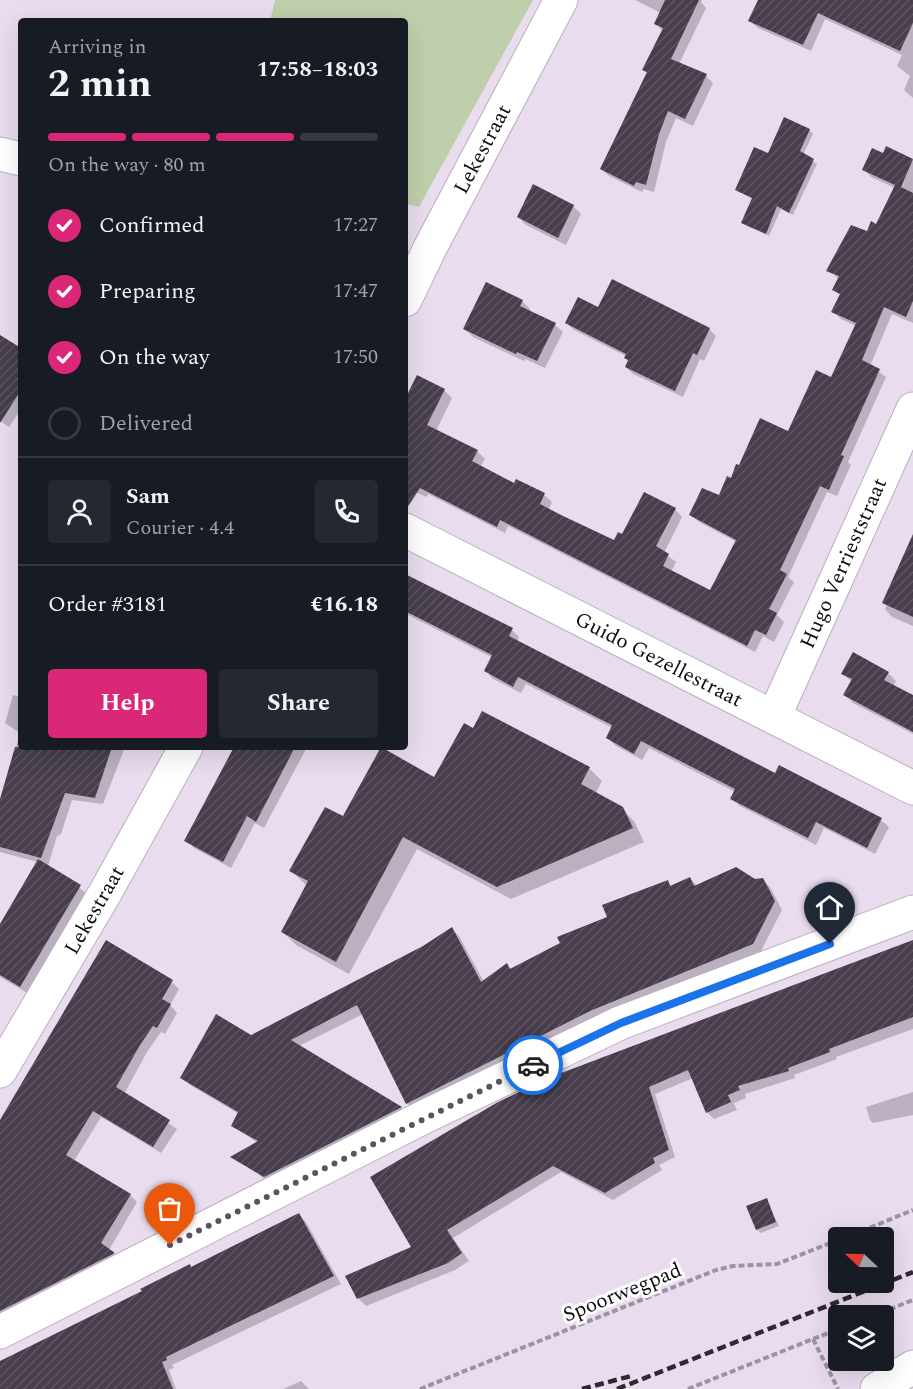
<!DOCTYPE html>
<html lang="en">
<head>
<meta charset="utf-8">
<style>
	:root { --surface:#171b24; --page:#242831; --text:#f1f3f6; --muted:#9ea1a6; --line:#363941; --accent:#db2777 }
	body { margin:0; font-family:Spectral,serif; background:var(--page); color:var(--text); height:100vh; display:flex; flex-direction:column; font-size:22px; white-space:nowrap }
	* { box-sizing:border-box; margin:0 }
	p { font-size:20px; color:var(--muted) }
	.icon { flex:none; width:33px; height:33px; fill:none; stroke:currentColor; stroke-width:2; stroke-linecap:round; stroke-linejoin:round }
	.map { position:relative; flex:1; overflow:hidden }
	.details { position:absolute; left:18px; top:18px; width:390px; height:732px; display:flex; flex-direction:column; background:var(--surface); border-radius:6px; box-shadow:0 6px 24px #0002 }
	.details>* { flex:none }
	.needle { width:39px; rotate:292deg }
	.tools { position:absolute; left:828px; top:1227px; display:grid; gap:12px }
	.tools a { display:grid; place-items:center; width:66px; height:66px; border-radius:6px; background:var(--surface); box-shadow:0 6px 24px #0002; font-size:30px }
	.pin { position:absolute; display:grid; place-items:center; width:51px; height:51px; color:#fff; margin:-62px -26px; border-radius:50% 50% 50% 0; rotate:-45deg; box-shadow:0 0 6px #0007 }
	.pin .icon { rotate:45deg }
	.courier { position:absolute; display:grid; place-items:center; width:60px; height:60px; margin:-30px; border:4px solid #1a73e8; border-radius:50%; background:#fff; color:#222; box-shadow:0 2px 8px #0007 }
	.head em { font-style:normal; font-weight:700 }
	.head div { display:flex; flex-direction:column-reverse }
	.head { display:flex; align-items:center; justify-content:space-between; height:102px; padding:0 30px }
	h1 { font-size:39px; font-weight:700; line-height:45px }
	.bar { display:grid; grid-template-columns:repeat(4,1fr); gap:9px 6px; align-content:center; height:72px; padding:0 30px }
	.bar i { height:8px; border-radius:4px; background:var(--line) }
	.bar .on { background:var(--accent) }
	.bar p { grid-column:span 4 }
	.line { display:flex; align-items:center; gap:15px; padding:0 30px; border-top:2px solid var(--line) }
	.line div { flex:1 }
	.round { display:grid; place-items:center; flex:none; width:63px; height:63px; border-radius:6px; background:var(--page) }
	ol { padding:0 30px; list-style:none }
	li { display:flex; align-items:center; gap:18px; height:66px }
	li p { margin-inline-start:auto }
	li .icon { padding:6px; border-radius:50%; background:var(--accent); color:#fff; stroke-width:4 }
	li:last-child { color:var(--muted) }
	li i { width:33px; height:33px; border:3px solid var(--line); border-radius:50% }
	.cta { display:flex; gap:12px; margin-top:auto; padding:12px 30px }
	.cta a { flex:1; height:69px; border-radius:6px; background:var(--accent); color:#fff; font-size:24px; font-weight:700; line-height:69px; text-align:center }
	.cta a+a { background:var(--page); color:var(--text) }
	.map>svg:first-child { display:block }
	.green { fill:#c0cfab }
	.shadow { fill:#0003 }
	.building { fill:url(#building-hatch) }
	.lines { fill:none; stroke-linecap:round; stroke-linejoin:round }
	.minor-casing { stroke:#baaebf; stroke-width:35 }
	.path { stroke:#9c92a1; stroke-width:4; stroke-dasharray:6 3; stroke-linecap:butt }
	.minor { stroke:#fff; stroke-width:33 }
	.rail { stroke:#2e2931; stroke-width:4.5; stroke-dasharray:9 4.5; stroke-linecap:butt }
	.done { stroke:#5b545f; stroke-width:6; stroke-dasharray:0 10.8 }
	.route { stroke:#1a73e8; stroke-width:8 }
	.labels { text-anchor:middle; stroke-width:6; stroke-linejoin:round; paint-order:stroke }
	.street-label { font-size:21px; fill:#0f0b11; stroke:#fff }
</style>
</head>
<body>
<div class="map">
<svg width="913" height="1389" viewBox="0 0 913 1389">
	<defs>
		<pattern id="building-hatch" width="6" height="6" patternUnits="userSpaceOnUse" patternTransform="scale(1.5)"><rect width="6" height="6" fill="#473d4c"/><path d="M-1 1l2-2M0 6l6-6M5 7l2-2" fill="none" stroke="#5d5562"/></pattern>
	</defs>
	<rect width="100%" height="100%" fill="#e9dcef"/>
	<!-- green -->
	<polygon class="green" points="275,0 533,0 419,207 405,204 405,21 270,21"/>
	<!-- shadow -->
	<g class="shadow">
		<polygon points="635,0 702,0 701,2 706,8 679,64 706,76 713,83 693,126 676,118 666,142 654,192 644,189 642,192 609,176 601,169 648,74 643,69 663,31 656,24 661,13"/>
		<polygon points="759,0 913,0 913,98 904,90 910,76 897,66 902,55 825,19 811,51 758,28 750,21"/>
		<polygon points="809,130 813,134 803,155 817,164 793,215 781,209 769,236 747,226 743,223 753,199 736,190 768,155"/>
		<polygon points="886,148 913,160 913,323 892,314 870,366 886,377 848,462 851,465 837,496 827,492 788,577 794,582 777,615 784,622 774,642 763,636 755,652 508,526 505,533 428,494 427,497 405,488 405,403 444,390 452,398 436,431 477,451 485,459 480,467 515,485 544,495 552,502 548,510 614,542 675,509 682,517 664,553 676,562 671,572 710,592 737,542 699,522 691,515 720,497 739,467 789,433 832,379 856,326 841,319 833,311 841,296 834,289 839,279 828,270 877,226 895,188 871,177 864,169 884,155"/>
		<polygon points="573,206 581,214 566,245 526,225 518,217"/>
		<polygon points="522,301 530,309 529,312 555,325 563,332 545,368 525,359 524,361 473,337 465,329"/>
		<polygon points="598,309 709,329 716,336 704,361 700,359 683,397 633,374 626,367 629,362 626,356 574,330 567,323"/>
		<polygon points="0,342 21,350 21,409 9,427 0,421"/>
		<polygon points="913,538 913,626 892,617 885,609 887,605 884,602"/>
		<polygon points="405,576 512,630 519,637 517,642 776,775 881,820 889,827 875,854 824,828 816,845 740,806 732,799 735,792 649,748 642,760 616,746 608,738 612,728 601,722 526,684 521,693 493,679 486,671 493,658 406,614 405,616"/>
		<polygon points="888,673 896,681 893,686 913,697 913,734 853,703 845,695 852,682 843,674"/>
		<polygon points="13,695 21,697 21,747 125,747 103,804 72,800 61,834 57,836 48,866 88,894 29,994 0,977 0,927 38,862 0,852 0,805 20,733 5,723"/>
		<polygon points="474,730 589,768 602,781 595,794 620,807 634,821 644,842 511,899 417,849 349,974 296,945 283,932 307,886 291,871 344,818 435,779"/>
		<polygon points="236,747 307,747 264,828 255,823 231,868 194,848 186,840"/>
		<polygon points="690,878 698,887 762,879 770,887 782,910 761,951 598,1018 415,1111 407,1103 363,1014 299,1046 401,1108 408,1115 272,1184 233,1157 258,1143 232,1126 239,1114 190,1085 182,1078 251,1036 424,947 452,929 459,936 484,982 507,965 511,969 609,918 668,882 672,887"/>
		<polygon points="913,941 913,1029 836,1057 837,1059 794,1075 795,1078 745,1094 746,1098 734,1103 737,1110 714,1119 707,1112 693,1078 655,1094 675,1157 659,1165 662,1170 613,1200 561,1172 453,1238 469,1261 455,1270 366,1306 358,1298 413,1247 372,1177"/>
		<polygon points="172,982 179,989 170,1005 177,1013 165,1034 161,1032 147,1052 124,1094 177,1129 161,1153 101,1117 74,1161 130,1195 137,1202 109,1250 121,1261 0,1323 0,1122"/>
		<polygon points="913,1092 913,1115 873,1123 870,1120 866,1107"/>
		<polygon points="766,1200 779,1226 761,1233 757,1230"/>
		<polygon points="298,1214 306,1222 341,1284 172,1365 174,1368 169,1370 176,1389 0,1389 0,1363"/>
		<polygon points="301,1381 309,1389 283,1389"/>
	</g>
	<!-- building -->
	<g class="building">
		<polygon points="665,0 699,0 671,59 707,74 685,119 668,111 659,134 646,185 636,182 634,186 600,169 647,72 642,70 663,28 654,24"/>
		<polygon points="758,0 913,0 913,23 900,51 818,13 803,45 748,21"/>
		<polygon points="784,117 810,129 800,151 814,159 789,213 777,206 766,234 741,223 752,198 735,190 754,147 768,153"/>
		<polygon points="886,146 913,159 901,187 913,193 913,301 906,317 884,307 862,360 880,369 841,455 844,456 829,490 820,486 780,570 787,574 769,609 777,613 766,635 755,630 747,646 500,520 497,527 420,488 405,511 405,399 417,375 445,389 427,425 478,450 472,461 514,483 516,479 545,493 540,504 561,515 614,540 618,532 622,534 644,492 676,508 656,546 669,554 663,566 710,590 736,540 689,515 702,488 719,495 727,476 731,478 736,464 739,465 760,418 788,431 816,370 831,377 856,323 831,312 840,294 832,290 839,276 826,271 851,225 867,231 871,221 876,224 895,185 862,170 872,148 883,153"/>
		<polygon points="533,184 574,205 558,238 517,217"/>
		<polygon points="612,279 710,328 697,355 693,353 675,391 625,367 628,360 624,358 626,354 565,323 578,297 598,307"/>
		<polygon points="486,282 523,300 520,306 556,323 537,361 517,352 516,354 463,329"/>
		<polygon points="0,335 21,348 21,390 0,423"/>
		<polygon points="913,534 913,617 882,603"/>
		<polygon points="405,574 513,628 509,636 775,773 779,765 882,818 867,848 816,822 808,838 730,799 735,789 641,741 634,754 606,738 612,725 592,715 518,677 513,687 484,671 492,655 405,611"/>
		<polygon points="853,652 889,672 884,680 913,695 913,732 843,695 852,679 841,674"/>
		<polygon points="482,711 590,767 581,784 623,807 633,828 497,887 403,837 336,962 281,932 308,881 289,871 325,807 343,816 381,747 434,777 464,723 473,728"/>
		<polygon points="15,747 112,747 95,798 65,793 41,858 0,847 0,799"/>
		<polygon points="234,747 295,747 256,822 247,816 223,862 184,841"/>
		<polygon points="38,859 81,885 20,987 0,975 0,924"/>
		<polygon points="736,867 755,879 763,878 775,901 753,944 590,1011 406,1104 357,1005 291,1040 402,1107 264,1177 230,1157 258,1141 231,1126 238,1112 180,1078 216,1014 251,1035 423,946 452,927 481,982 507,963 510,969 560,943 557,937 607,917 602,905 668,880 670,886 690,877 694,886"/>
		<polygon points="106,940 173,980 162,999 171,1004 157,1028 153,1026 140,1045 116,1087 170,1120 153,1147 93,1111 66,1155 131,1194 101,1243 115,1253 0,1311 0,1120"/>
		<polygon points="913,940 913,1017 829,1049 830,1052 788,1068 789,1071 738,1086 740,1090 728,1095 731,1102 706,1113 688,1070 649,1087 669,1150 653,1158 655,1163 605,1193 553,1166 447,1230 462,1253 448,1263 357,1299 345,1276 411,1247 370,1177 498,1102 548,1078"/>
		<polygon points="767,1198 776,1222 756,1230 746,1206"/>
		<polygon points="299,1213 334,1276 166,1357 167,1360 162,1362 173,1389 0,1389 0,1361 142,1291 140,1289 190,1264 191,1267"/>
	</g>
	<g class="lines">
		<!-- minor casing -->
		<g class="minor-casing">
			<g id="minor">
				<polyline points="0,154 21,159"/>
				<polyline points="405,300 431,246 561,0"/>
				<polyline points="405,530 913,788"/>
				<polyline points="774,717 913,409"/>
				<polyline points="0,1071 105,893 186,747"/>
				<polyline points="0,1332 426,1116 620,1023 913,912"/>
				<polyline points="877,1389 913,1367"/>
			</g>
		</g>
		<!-- path -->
		<g class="path">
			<polyline points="845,1238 913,1210"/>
			<polyline points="873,1316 913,1300"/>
			<polyline points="813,1339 838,1389"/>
			<polyline points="420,1389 716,1270 733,1266 777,1264 838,1240"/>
			<polyline points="688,1389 838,1329"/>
		</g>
		<!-- minor -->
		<use href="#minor" class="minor"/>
		<!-- rail -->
		<g class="rail">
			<polyline points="582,1389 631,1376"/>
			<polyline points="617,1389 913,1272"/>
		</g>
	</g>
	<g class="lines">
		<!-- done -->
		<polyline class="done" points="170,1245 533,1065"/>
		<!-- route -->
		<polyline class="route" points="533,1065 621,1023 830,944"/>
	</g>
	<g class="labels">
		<!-- street labels -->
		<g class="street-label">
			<text transform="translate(482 149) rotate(-62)" y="7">Lekestraat</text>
			<text transform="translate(843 563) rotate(-66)" y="7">Hugo Verrieststraat</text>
			<text transform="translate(659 659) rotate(27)" y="7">Guido Gezellestraat</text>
			<text transform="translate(94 910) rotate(-60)" y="7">Lekestraat</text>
			<text transform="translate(622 1292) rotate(-22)" y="7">Spoorwegpad</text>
		</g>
	</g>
</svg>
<div class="tools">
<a><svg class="needle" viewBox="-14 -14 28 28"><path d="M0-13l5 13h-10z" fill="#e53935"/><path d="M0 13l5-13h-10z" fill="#9ea1a6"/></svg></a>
<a><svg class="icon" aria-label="layers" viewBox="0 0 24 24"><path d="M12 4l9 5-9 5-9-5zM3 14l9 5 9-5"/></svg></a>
</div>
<div class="pin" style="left:170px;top:1245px;background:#ea580c"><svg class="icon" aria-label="bag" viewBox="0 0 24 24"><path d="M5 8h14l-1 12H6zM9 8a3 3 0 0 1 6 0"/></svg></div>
<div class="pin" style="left:830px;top:944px;background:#1f2937"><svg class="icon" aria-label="home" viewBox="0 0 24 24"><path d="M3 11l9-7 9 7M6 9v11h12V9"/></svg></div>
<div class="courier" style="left:533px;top:1065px"><svg class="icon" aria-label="car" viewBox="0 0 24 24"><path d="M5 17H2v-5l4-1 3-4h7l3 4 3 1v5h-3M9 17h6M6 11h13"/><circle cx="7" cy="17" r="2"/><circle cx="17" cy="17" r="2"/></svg></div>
<section class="details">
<div class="head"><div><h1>2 min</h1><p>Arriving in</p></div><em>17:58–18:03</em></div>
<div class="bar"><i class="on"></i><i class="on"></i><i class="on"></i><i></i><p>On the way · 80 m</p></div>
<ol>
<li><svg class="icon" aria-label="check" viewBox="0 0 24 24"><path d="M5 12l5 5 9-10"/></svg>Confirmed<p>17:27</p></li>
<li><svg class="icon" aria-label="check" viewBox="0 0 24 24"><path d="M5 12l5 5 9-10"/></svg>Preparing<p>17:47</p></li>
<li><svg class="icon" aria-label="check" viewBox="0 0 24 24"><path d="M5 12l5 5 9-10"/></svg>On the way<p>17:50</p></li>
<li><i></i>Delivered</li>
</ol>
<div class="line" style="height:108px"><a class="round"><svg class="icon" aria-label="person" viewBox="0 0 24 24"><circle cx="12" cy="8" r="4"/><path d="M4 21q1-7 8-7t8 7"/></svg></a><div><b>Sam</b><p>Courier · 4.4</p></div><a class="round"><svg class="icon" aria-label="phone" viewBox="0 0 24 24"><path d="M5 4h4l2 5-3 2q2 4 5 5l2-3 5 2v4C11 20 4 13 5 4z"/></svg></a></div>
<div class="line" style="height:78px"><div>Order #3181</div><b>€16.18</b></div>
<div class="cta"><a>Help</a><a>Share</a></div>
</section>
</div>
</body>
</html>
